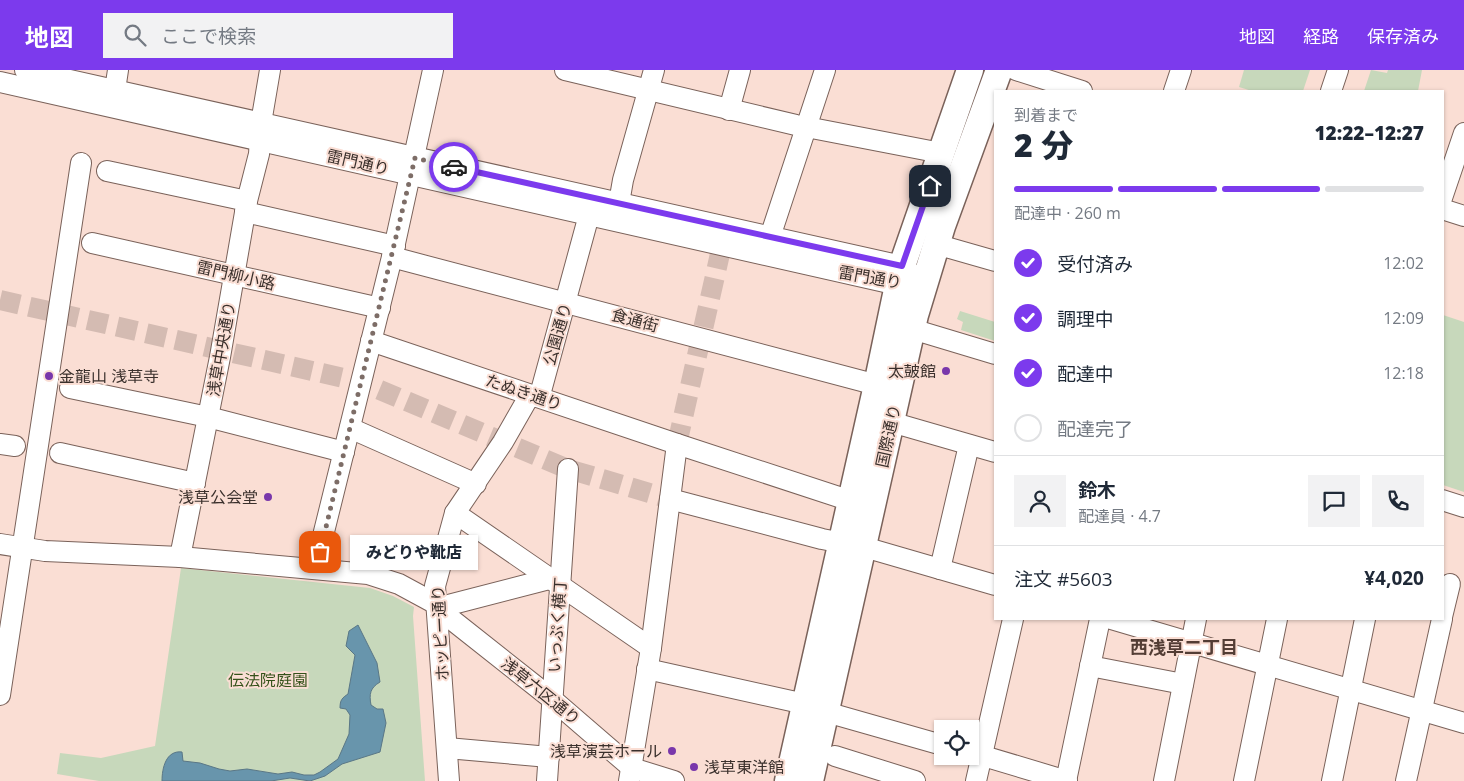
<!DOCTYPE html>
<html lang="ja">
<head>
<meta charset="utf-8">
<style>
	:root { --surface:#fff; --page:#f2f2f3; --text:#1f2937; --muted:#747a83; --line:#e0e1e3; --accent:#7c3aed }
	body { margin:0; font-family:"Open Sans","Noto Sans JP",sans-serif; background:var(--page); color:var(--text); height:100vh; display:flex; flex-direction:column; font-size:19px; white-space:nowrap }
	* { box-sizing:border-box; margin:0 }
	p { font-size:16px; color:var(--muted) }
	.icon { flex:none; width:28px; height:28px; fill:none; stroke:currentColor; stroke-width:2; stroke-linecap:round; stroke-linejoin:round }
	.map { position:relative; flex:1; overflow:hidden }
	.drawer { position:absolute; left:994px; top:20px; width:450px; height:530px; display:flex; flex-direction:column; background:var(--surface); border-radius:0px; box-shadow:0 1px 4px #0004 }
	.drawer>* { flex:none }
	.buttons { position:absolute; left:934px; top:650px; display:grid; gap:10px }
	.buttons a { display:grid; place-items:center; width:45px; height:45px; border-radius:0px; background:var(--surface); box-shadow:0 1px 4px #0004; font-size:25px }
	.pin { position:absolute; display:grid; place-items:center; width:42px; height:42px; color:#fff; margin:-21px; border-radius:10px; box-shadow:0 2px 8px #0006 }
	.courier { position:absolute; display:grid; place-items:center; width:50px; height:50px; margin:-25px; border:4px solid #7c3aed; border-radius:50%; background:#fff; color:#222; box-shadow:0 1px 6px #0007 }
	.bubble { position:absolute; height:35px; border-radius:0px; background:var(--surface); box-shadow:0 1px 4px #0004; font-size:16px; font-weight:800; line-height:35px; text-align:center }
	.headline em { font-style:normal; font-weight:800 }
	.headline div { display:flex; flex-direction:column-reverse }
	.headline { display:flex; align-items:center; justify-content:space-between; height:85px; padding:0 20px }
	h1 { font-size:32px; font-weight:800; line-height:38px }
	.bar { display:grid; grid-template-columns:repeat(4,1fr); gap:8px 5px; align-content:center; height:60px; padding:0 20px }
	.bar i { height:6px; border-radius:4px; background:var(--line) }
	.bar .active { background:var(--accent) }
	.bar p { grid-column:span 4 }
	.line { display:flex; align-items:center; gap:12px; padding:0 20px; border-top:1px solid var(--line) }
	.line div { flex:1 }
	.round { display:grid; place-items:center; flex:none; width:52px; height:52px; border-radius:0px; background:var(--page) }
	ol { padding:0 20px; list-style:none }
	li { display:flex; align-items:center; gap:15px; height:55px }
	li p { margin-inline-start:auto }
	li .icon { padding:5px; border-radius:50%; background:var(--accent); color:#fff; stroke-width:4 }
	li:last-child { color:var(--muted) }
	li i { width:28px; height:28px; border:2px solid var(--line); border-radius:50% }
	header { display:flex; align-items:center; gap:30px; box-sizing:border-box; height:70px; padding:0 25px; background:var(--accent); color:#fff }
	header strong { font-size:24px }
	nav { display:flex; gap:28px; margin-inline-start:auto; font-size:18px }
	.search { width:350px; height:45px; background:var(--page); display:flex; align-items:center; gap:12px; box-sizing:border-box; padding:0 18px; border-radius:0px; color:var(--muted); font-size:19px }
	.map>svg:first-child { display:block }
	.green { fill:#c7d8bb }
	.water { fill:#6895ac; stroke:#5a7786 }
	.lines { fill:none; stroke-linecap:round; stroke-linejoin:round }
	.minor-tunnel { stroke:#d4bbb2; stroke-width:20; stroke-dasharray:20 10; stroke-linecap:butt }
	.minor-casing { stroke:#7a625a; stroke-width:22 }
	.major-casing { stroke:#7a625a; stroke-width:29 }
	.minor { stroke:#fff; stroke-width:20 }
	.major { stroke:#fff; stroke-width:26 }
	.done { stroke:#7d6d67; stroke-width:5; stroke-dasharray:0 9 }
	.route { stroke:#7c3aed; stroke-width:6 }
	.poi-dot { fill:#7937ab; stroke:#faded4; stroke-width:2 }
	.labels { text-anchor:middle; stroke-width:4; stroke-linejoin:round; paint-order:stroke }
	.street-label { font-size:16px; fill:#3a302c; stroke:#faded4 }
	.poi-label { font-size:16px; fill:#3a302c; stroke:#faded4; text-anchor:end }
	.park-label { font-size:16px; fill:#35521a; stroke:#faded4 }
	.neighbourhood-label { font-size:18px; font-weight:bold; fill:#533d35; stroke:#faded4 }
</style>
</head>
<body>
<header>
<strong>地図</strong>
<div class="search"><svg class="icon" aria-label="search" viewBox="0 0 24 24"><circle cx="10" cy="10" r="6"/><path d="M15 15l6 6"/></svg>ここで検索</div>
<nav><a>地図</a><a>経路</a><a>保存済み</a></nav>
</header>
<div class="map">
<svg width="1464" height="711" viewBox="0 0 1464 711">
	<rect width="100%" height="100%" fill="#faded4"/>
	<!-- green -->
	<g class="green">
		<polygon points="1244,0 1310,0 1303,21 1252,21 1239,17"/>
		<polygon points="1371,0 1387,3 1388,0 1422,0 1418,21 1364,21"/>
		<polygon points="960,241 995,252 995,271 961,260 963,252 957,249"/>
		<polygon points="1443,245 1464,252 1464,422 1443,415"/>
		<polygon points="181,498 370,518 393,526 414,537 413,546 425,711 99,711 57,704 60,683 101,688 155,676"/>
	</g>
	<!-- water -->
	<path class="water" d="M 358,555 L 377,593 L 380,612 C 370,618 369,624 371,635 L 377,639 L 383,639 L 386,653 L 380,682 L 342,694 L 325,706 L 310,711 L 290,708 L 271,711 L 162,711 C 162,698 166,680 182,682 L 183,691 L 200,693 L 219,699 L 230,701 L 247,699 L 278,704 L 292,702 L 304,705 L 314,705 L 320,702 L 338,689 L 349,664 L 350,645 L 346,639 L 340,638 C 340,630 342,628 348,624 L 355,585 L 346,576 L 349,561 Z"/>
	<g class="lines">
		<!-- minor-tunnel -->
		<g class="minor-tunnel">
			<polyline points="0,230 361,312 568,399 670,429"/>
			<polyline points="677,374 722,175"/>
		</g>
		<!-- minor casing -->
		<g class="minor-casing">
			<g id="minor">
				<polyline points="25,0 902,196 912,204"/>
				<polyline points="565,0 796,55 941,83"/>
				<polyline points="1016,0 1082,21"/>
				<polyline points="0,12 898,215 912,213"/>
				<polyline points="1174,21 1181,0"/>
				<polyline points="1331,21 1338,0"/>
				<polyline points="106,29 115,20 118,0"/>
				<polyline points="729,40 740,0"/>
				<polyline points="107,101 247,131"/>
				<polyline points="1442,128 1464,63"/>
				<polyline points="619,133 623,110 654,0"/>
				<polyline points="1442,139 1464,146"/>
				<polyline points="245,142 395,176"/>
				<polyline points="92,173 380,238"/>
				<polyline points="766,179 825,0"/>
				<polyline points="392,187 877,315"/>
				<polyline points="930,193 938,180 946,177 995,191"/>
				<polyline points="912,259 995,284"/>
				<polyline points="371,271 677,374 851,431"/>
				<polyline points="70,318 208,347 344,382"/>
				<polyline points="891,352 995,382"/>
				<polyline points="350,358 476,414"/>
				<polyline points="0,374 15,376"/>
				<polyline points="60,383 195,413"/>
				<polyline points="670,429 822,469 864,477 995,515"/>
				<polyline points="1442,430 1464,437"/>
				<polyline points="455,443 651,578"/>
				<polyline points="0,474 45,481 180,487 368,504 399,514 436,534"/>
				<polyline points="180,487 220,287 247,131 259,84 261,53 270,0"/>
				<polyline points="315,498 392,187 433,0"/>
				<polyline points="940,499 969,375"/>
				<polyline points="437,538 552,629 632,698 674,711"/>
				<polyline points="437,538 549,509"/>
				<polyline points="1442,547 1450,514"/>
				<polyline points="1111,549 1464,653"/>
				<polyline points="1090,596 1183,614"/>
				<polyline points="647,599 805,634"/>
				<polyline points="0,625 81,93"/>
				<polyline points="826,642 942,675"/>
				<polyline points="447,678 549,687"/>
				<polyline points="970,682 1067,711"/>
				<polyline points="835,686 915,711"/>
				<polyline points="449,711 435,516 455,443 503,372 527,330 541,321 589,145"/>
				<polyline points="547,711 568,399"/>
				<polyline points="629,711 651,578 677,374"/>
				<polyline points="976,711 1013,549"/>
				<polyline points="1066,711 1100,549"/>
				<polyline points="1164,711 1196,549"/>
				<polyline points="1244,711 1277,549"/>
				<polyline points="1332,711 1365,549"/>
				<polyline points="1406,711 1442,549"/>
			</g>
		</g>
		<!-- major casing -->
		<g class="major-casing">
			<g id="major">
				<polyline points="788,711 877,315 902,196 970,0"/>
				<polyline points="810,711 915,245 942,156 999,0"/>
			</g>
		</g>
		<!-- minor -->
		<use href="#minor" class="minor"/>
		<!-- major -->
		<use href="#major" class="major"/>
	</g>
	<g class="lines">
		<!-- done -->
		<polyline class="done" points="320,482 415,88 454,97"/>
		<!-- route -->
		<polyline class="route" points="454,97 902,196 930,116"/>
	</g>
	<!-- markers -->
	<g class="poi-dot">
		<circle cx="946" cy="301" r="5"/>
		<circle cx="49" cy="306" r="5"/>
		<circle cx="268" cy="427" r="5"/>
		<circle cx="672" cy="681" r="5"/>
		<circle cx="694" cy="697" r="5"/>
	</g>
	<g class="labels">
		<!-- street labels -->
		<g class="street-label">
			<text transform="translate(358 92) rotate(13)" y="6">雷門通り</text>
			<text transform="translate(236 205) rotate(13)" y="6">雷門柳小路</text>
			<text transform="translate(870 207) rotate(10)" y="6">雷門通り</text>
			<text transform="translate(635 250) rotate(15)" y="6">食通街</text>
			<text transform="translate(557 264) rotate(-74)" y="6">公園通り</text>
			<text transform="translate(221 279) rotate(-80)" y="6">浅草中央通り</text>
			<text transform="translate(524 322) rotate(19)" y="6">たぬき通り</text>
			<text transform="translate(888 366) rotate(-78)" y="6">国際通り</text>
			<text transform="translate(557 555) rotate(-86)" y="6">いっぷく横丁</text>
			<text transform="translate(440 563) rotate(-93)" y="6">ホッピー通り</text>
			<text transform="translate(541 621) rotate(39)" y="6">浅草六区通り</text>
		</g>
		<!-- poi labels -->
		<g class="poi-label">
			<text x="936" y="307">太皷館</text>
			<text x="59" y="312" text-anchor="start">金龍山 浅草寺</text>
			<text x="258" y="433">浅草公会堂</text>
			<text x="662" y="687">浅草演芸ホール</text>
			<text x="704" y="703" text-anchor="start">浅草東洋館</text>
		</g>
		<!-- park labels -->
		<g class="park-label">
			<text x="268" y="616">伝法院庭園</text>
		</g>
		<!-- neighbourhood labels -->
		<g class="neighbourhood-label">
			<text x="1184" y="584">西浅草二丁目</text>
		</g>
	</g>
</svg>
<div class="buttons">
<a><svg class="icon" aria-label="locate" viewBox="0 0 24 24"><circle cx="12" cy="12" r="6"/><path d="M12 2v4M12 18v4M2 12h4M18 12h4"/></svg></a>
</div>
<div class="pin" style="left:320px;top:482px;background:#ea580c"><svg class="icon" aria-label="bag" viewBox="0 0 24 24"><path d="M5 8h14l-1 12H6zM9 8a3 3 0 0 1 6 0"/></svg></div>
<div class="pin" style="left:930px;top:116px;background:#1f2937"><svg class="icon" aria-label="home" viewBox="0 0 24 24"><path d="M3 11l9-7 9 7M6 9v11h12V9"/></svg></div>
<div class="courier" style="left:454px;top:97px"><svg class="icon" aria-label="car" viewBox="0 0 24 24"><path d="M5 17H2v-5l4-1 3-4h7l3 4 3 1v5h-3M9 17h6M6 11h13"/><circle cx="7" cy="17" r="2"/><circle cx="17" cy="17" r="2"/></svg></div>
<div class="bubble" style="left:350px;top:465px;width:128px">みどりや靴店</div>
<section class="drawer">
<div class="headline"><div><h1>2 分</h1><p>到着まで</p></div><em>12:22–12:27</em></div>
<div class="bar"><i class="active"></i><i class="active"></i><i class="active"></i><i></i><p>配達中 · 260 m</p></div>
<ol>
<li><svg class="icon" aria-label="check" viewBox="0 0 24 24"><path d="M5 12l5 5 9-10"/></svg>受付済み<p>12:02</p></li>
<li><svg class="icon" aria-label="check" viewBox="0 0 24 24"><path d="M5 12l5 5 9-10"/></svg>調理中<p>12:09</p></li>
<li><svg class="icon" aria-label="check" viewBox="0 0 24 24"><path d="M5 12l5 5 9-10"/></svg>配達中<p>12:18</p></li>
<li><i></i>配達完了</li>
</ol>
<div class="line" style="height:90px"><a class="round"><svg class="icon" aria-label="person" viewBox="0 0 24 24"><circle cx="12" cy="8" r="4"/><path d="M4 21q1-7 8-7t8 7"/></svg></a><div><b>鈴木</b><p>配達員 · 4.7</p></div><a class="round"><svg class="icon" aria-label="chat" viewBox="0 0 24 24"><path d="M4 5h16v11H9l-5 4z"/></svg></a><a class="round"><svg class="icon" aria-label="phone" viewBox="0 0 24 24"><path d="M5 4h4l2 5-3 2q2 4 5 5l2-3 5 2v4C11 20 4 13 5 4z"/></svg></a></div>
<div class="line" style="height:65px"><div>注文 #5603</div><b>¥4,020</b></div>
</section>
</div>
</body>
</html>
